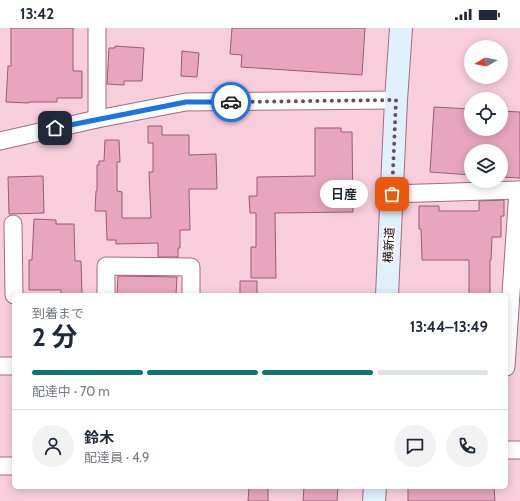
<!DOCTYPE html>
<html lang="ja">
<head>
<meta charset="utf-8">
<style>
	:root { --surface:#fff; --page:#f2f2f3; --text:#1f2937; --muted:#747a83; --line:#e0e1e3; --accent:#0f766e }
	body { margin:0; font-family:Cabin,"Noto Sans JP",sans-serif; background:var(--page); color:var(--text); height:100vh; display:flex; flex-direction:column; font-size:15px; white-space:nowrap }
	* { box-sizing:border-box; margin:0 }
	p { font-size:13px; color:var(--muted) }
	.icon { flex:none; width:22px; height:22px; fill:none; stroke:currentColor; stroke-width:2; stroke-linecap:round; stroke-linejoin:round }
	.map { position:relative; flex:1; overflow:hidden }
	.side { position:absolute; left:12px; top:265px; width:496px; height:196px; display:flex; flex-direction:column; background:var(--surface); border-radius:6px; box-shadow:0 2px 10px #0003 }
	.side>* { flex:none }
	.needle { width:26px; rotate:260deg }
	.buttons { position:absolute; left:464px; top:12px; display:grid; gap:8px }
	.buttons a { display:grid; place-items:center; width:44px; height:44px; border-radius:50%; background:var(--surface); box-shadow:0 2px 10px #0003; font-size:20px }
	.pin { position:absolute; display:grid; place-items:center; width:34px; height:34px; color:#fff; margin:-17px; border-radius:8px; box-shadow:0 2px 6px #0006 }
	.courier { position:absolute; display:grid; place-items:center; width:40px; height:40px; margin:-20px; border:3px solid #1a73e8; border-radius:50%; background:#fff; color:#222; box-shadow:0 1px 5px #0007 }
	.bubble { position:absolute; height:28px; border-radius:14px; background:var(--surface); box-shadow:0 2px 10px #0003; font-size:13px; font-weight:700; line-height:28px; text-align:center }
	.headline em { font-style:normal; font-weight:700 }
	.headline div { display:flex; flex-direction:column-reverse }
	.headline { display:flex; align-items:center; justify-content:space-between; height:68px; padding:0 20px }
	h1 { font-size:26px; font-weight:700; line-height:30px }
	.bar { display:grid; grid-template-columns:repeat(4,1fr); gap:6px 4px; align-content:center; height:48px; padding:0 20px }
	.bar i { height:5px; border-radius:3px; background:var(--line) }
	.bar .selected { background:var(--accent) }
	.bar p { grid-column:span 4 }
	.line { display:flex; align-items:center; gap:10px; padding:0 20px; border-top:1px solid var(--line) }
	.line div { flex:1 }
	.round { display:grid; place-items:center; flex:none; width:42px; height:42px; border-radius:21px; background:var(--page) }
	.status { display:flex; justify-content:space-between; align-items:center; height:28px; padding:0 20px; background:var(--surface); direction:ltr }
	.status svg { height:11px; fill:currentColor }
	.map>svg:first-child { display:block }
	.building { fill:#e7a6bd; stroke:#985d73 }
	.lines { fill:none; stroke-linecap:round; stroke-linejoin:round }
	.street-casing { stroke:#a76a80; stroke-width:19 }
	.secondary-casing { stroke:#a76a80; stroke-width:24 }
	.street { stroke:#fff; stroke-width:17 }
	.secondary { stroke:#e1f1fc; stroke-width:22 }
	.done { stroke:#6a4d58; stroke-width:4; stroke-dasharray:0 7.2 }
	.route { stroke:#1a73e8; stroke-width:5 }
	.labels { text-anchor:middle; stroke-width:3.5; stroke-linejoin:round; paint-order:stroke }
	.street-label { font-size:12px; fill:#1e0811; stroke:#fcfcfc }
</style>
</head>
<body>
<div class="status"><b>13:42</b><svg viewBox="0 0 49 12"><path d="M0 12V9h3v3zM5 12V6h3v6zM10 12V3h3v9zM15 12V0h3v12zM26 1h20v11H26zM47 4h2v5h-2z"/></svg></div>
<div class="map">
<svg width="520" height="473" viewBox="0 0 520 473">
	<rect width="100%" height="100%" fill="#f8cedc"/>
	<!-- building -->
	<g class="building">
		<polygon points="11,0 73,0 73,43 82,43 82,70 57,70 57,74 29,74 29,75 6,74 8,38 11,38"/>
		<polygon points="232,0 365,0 362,47 241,39 242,27 230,26"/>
		<polygon points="115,18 144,20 142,53 124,53 124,57 107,56 109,20 115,20"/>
		<polygon points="182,23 199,25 197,49 181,48"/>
		<polygon points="434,79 471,81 471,101 501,101 501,83 520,84 520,150 501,149 501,123 471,123 471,147 430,144"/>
		<polygon points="148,98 162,98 162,107 189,107 189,127 216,126 217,161 189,161 190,202 180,202 180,220 178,220 178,229 158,229 158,215 116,216 116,212 107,212 106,183 95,183 96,163 97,163 97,137 99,137 99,133 104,133 105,112 119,112 120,134 117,134 117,163 122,164 122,190 151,190 149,144 153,144 153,115 148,115"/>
		<polygon points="315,100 341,100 341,104 352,104 353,184 275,185 276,250 251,250 251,219 256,219 256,185 250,185 249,168 257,168 257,149 315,148"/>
		<polygon points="43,148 44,185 9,186 8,149"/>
		<polygon points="504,172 504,188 501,188 501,209 492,209 491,232 490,232 490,267 469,267 469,232 422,232 421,201 419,201 419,178 439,178 439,183 479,183 479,173"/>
		<polygon points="34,191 56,192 56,196 74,196 75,233 81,233 82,267 61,267 61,262 29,262 29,232 32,232"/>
		<polygon points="118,248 177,249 176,267 117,267"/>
		<polygon points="240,253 257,253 257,266 240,267"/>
		<polygon points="249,459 268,459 268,473 248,473"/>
		<polygon points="304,459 338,459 337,473 303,473"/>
		<polygon points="408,459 494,459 495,473 408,473"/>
	</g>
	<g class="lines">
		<!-- street casing -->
		<g class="street-casing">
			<g id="street">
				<polyline points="97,91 97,0"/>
				<polyline points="0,113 97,91 186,74 396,72"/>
				<polyline points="391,166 518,162"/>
				<polyline points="13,196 14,267"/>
				<polyline points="106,267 106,238 191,239 191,267"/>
				<polyline points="0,338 14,338"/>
				<polyline points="506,339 518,162 520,162"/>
				<polyline points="506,422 520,422"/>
				<polyline points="0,438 14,438"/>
			</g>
		</g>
		<!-- secondary casing -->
		<g class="secondary-casing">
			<g id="secondary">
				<polyline points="387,267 396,72 401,0"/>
				<polyline points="374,473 375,459"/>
			</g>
		</g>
		<!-- street -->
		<use href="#street" class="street"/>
		<!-- secondary -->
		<use href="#secondary" class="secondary"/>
	</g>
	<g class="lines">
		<!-- done -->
		<polyline class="done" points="231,74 396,72 392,166"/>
		<!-- route -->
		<polyline class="route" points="55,100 186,74 231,74"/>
	</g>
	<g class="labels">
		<!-- street labels -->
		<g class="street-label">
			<text transform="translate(389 217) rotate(-87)" y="4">横新道</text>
		</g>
	</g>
</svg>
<div class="buttons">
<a><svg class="needle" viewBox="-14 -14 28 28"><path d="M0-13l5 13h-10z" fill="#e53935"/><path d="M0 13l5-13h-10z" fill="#747a83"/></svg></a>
<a><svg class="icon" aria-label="locate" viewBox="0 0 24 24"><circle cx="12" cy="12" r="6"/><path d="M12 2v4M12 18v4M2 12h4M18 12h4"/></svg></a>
<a><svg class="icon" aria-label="layers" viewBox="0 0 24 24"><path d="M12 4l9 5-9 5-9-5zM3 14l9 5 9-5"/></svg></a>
</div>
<div class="pin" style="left:392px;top:166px;background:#ea580c"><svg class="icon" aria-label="bag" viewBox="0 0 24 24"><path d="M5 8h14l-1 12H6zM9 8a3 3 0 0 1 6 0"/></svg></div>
<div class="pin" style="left:55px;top:100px;background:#1f2937"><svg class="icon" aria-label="home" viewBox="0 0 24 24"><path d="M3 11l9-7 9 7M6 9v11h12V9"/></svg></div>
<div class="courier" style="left:231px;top:74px"><svg class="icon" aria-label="car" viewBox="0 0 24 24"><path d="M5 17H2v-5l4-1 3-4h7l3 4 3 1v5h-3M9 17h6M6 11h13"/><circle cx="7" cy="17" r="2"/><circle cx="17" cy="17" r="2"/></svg></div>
<div class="bubble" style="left:320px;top:152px;width:48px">日産</div>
<section class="side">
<div class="headline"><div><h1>2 分</h1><p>到着まで</p></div><em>13:44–13:49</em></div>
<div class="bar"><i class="selected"></i><i class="selected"></i><i class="selected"></i><i></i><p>配達中 · 70 m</p></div>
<div class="line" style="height:72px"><a class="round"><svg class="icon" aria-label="person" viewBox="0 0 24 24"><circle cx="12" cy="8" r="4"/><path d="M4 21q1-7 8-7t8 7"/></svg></a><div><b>鈴木</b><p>配達員 · 4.9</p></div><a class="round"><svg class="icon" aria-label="chat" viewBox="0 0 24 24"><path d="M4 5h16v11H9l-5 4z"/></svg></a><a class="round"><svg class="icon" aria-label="phone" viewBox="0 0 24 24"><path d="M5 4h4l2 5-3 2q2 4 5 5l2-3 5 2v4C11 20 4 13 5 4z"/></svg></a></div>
</section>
</div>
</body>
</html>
